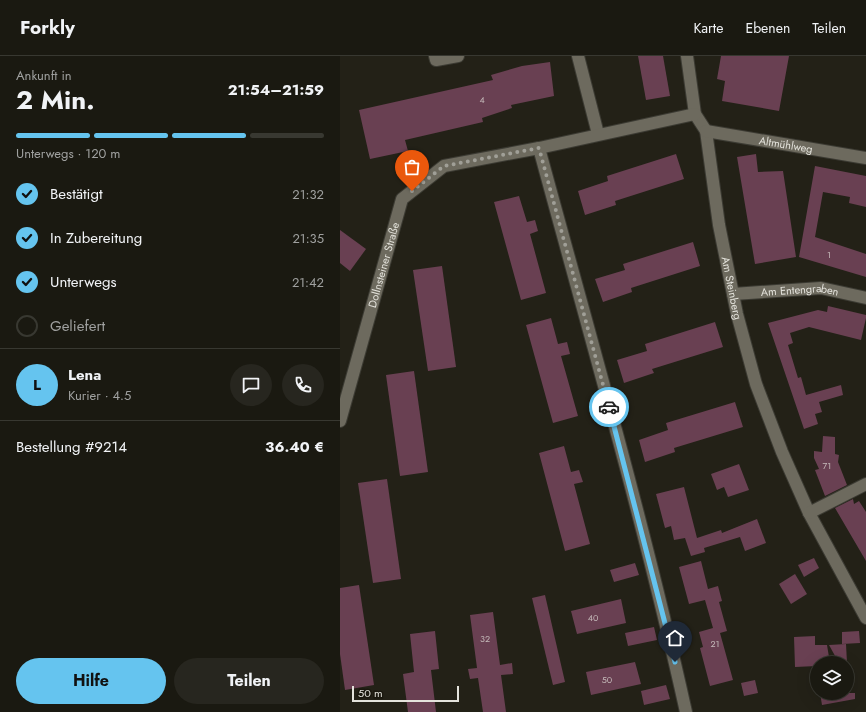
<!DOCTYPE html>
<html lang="de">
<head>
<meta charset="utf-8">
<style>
	:root { --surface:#1a1911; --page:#27261f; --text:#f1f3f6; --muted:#9fa09f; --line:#383831; --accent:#65c4ef }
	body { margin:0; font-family:Jost,sans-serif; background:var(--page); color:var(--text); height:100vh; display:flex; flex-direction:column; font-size:15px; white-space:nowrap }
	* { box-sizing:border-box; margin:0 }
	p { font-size:13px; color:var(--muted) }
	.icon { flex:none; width:22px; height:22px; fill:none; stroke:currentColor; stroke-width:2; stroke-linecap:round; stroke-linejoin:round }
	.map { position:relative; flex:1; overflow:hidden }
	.sheet { display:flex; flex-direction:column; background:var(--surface); width:340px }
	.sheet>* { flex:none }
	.buttons { position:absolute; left:470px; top:600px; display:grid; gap:8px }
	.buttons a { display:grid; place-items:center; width:44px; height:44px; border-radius:50%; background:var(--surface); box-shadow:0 4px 16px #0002,0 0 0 1px var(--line); font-size:20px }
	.scale { position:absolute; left:12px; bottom:10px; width:107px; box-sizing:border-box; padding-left:4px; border:2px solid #e4e3dc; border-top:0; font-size:11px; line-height:14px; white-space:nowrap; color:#e4e3dc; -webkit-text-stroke:3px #1a180e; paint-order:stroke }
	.pin { position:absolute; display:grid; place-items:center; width:34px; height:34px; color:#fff; margin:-41px -17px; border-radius:50% 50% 50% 0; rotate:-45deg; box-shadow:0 0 4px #0007 }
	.pin .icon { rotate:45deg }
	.courier { position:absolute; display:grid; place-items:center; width:40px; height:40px; margin:-20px; border:3px solid #65c4ef; border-radius:50%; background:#fff; color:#222; box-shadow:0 1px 5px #0007 }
	.overview em { font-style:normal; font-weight:700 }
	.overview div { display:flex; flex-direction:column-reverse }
	.overview { display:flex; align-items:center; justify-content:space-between; height:68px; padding:0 16px }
	h1 { font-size:26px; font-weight:700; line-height:30px }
	.bar { display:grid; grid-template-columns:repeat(4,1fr); gap:6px 4px; align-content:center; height:48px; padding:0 16px }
	.bar i { height:5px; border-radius:3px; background:var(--line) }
	.bar .selected { background:var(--accent) }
	.bar p { grid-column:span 4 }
	.line { display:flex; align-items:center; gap:10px; padding:0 16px; border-top:1px solid var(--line) }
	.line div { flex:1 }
	.round { display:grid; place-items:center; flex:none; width:42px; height:42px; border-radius:21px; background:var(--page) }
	ol { padding:0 16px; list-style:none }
	li { display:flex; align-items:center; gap:12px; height:44px }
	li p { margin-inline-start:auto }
	li .icon { padding:4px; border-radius:50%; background:var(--accent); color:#111; stroke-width:4 }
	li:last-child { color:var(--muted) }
	li i { width:22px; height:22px; border:2px solid var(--line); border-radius:50% }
	.primary-button { display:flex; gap:8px; margin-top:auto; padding:8px 16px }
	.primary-button a { flex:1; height:46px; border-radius:24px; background:var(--accent); color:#111; font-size:16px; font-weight:700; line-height:46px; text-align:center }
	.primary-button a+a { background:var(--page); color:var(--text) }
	header { display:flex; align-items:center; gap:24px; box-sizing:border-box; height:56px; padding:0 20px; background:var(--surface); border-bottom:1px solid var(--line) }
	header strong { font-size:19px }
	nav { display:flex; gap:22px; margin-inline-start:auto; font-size:14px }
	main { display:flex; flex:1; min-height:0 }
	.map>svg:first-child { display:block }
	.building { fill:#694052 }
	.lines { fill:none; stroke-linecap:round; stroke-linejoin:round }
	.street-casing { stroke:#3c3b33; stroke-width:14 }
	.street { stroke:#6d6a5e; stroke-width:12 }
	.done { stroke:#a09f97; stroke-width:4; stroke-dasharray:0 7.2 }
	.route { stroke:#65c4ef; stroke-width:5 }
	.labels { text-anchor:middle; stroke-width:3; stroke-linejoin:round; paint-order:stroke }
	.number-label { font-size:9px; fill:#c5baba }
	.street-label { font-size:11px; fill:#e4e3dc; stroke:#1a180e }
</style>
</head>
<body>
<header>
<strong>Forkly</strong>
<nav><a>Karte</a><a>Ebenen</a><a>Teilen</a></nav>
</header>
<main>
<section class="sheet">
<div class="overview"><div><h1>2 Min.</h1><p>Ankunft in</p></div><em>21:54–21:59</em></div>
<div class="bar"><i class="selected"></i><i class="selected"></i><i class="selected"></i><i></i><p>Unterwegs · 120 m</p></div>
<ol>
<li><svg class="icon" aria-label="check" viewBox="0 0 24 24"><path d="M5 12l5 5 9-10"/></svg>Bestätigt<p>21:32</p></li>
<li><svg class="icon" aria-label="check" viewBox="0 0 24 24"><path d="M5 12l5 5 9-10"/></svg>In Zubereitung<p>21:35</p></li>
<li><svg class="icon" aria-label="check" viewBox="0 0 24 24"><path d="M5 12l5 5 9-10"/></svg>Unterwegs<p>21:42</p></li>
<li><i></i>Geliefert</li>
</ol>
<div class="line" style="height:72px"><b class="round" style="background:var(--accent);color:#111">L</b><div><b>Lena</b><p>Kurier · 4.5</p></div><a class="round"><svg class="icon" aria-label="chat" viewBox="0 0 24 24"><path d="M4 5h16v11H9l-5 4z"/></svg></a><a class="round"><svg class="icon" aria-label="phone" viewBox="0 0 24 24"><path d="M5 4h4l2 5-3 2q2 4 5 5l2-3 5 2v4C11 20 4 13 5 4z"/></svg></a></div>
<div class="line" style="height:52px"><div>Bestellung #9214</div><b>36.40 €</b></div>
<div class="primary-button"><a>Hilfe</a><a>Teilen</a></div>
</section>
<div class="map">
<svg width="526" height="656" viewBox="0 0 526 656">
	<rect width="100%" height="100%" fill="#232117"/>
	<!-- building -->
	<g class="building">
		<polygon points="298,0 323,0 330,40 306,44"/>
		<polygon points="381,0 449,0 439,55 382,45 385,25 377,23"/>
		<polygon points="210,6 214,40 171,49 172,52 142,62 143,66 65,84 68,95 30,103 19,54 153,24 151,19 182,10"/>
		<polygon points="336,98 344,123 275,145 276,149 245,159 238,135 268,125 267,120"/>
		<polygon points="416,98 418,116 443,115 456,201 415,208 397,101"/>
		<polygon points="475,110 526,120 526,151 509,147 510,141 483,136 475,181 526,198 526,221 459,201"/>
		<polygon points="179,140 187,166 195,164 198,175 190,178 206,237 181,244 154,146"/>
		<polygon points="0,174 26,193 10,215 0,207"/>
		<polygon points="353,186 360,210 291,232 292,236 263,246 255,223 285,214 283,208"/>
		<polygon points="102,210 116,311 88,315 73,214"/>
		<polygon points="488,250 526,259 526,262 521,284 469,271 450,277 453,287 448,289 458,322 461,321 466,339 501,329 503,339 479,346 482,356 475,358 478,368 464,373 428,267 478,254 487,256"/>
		<polygon points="211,262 218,288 227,286 230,298 221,300 238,360 213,367 186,269"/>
		<polygon points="375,266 383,291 312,313 314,317 284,327 277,304 307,295 305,288"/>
		<polygon points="74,315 88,416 60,420 46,319"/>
		<polygon points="395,346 403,371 334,392 335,396 305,406 299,384 328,374 326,367"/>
		<polygon points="483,380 495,381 495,398 499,399 498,406 507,429 485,440 475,414 479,413 474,402 474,395 482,396"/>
		<polygon points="224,390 231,416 239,414 243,426 234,428 250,488 225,495 199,397"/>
		<polygon points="399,408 409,434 388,441 384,431 377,434 371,418"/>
		<polygon points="47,423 61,523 33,527 18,427"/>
		<polygon points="344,431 357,482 381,474 382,477 417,463 426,487 405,495 400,481 364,492 365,496 351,500 345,482 334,484 331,470 325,472 316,438"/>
		<polygon points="513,443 514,448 519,445 526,456 526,505 495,452"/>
		<polygon points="474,502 479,512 464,521 458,509"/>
		<polygon points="361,505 368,533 378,530 382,545 379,546 387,575 380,577 393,624 370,630 360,592 363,591 359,576 373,572 365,544 349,548 339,511"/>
		<polygon points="295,507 299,519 274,526 270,514"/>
		<polygon points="455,518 467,538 451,548 439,528"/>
		<polygon points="19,529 34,629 5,634 0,598 0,532"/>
		<polygon points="205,539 225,626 213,629 192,542"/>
		<polygon points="281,543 286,567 237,578 231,555"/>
		<polygon points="153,556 160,609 172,607 173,618 161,619 166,656 143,656 138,622 130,623 128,613 137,612 130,559"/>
		<polygon points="314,571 317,584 288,590 285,577"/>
		<polygon points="95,575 99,613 91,614 96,656 68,656 63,618 74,616 70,578"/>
		<polygon points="519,575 520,587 502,588 502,576"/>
		<polygon points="475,580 475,589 487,589 490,607 477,607 477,610 455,611 454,581"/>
		<polygon points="506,588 507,607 499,607 489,589"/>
		<polygon points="295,606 301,628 251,639 246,616"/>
		<polygon points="415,624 418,637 404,640 401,627"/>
		<polygon points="326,629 330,643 304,649 301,635"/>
		<polygon points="480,637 515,637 515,643 482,649"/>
	</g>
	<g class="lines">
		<!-- street casing -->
		<g class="street-casing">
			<g id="street">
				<polyline points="95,0 96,4 118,0"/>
				<polyline points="238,0 258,78"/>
				<path id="s1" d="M 347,0 L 355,58 L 366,75 L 379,169 L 397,258 L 416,328 L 442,396 L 469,457 L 526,562"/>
				<path id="s2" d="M 366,75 L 526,102"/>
				<path d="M 199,92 C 250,280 304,467 346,656"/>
				<path id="s3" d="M 393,238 L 481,232 L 526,242"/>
				<path id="s4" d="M 0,365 L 62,143 L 104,110 L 199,92 L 355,58"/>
				<polyline points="469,457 526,428"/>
			</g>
		</g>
		<!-- street -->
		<use href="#street" class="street"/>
	</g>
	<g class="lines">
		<!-- done -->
		<polyline class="done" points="72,135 104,110 199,92 269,351"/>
		<!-- route -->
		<polyline class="route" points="269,351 335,606"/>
	</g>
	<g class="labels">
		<!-- number labels -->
		<g class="number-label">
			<text x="142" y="47">4</text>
			<text x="489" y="202">1</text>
			<text x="487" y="413">71</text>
			<text x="253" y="565">40</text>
			<text x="145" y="586">32</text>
			<text x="375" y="591">21</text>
			<text x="267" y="627">50</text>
		</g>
		<!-- street labels -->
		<g class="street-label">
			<text dy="4" stroke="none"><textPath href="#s2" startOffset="81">Altmühlweg</textPath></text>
			<text dy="4" stroke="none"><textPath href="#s4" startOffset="162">Dollnsteiner Straße</textPath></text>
			<text dy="4" stroke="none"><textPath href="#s1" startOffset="238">Am Steinberg</textPath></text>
			<text dy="4" stroke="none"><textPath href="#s3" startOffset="67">Am Entengraben</textPath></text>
		</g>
	</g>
</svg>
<div class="buttons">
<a><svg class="icon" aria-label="layers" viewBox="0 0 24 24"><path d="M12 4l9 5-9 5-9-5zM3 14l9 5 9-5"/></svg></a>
</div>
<div class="scale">50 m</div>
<div class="pin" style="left:72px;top:135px;background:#ea580c"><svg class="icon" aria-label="bag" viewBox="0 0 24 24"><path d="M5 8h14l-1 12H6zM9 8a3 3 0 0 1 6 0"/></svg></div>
<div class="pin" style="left:335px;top:606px;background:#1f2937"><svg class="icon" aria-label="home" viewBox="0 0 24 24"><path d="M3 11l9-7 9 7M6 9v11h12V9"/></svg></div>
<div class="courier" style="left:269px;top:351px"><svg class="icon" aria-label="car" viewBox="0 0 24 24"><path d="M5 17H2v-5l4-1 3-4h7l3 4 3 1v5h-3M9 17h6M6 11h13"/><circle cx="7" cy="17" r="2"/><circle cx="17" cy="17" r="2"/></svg></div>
</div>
</main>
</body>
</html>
